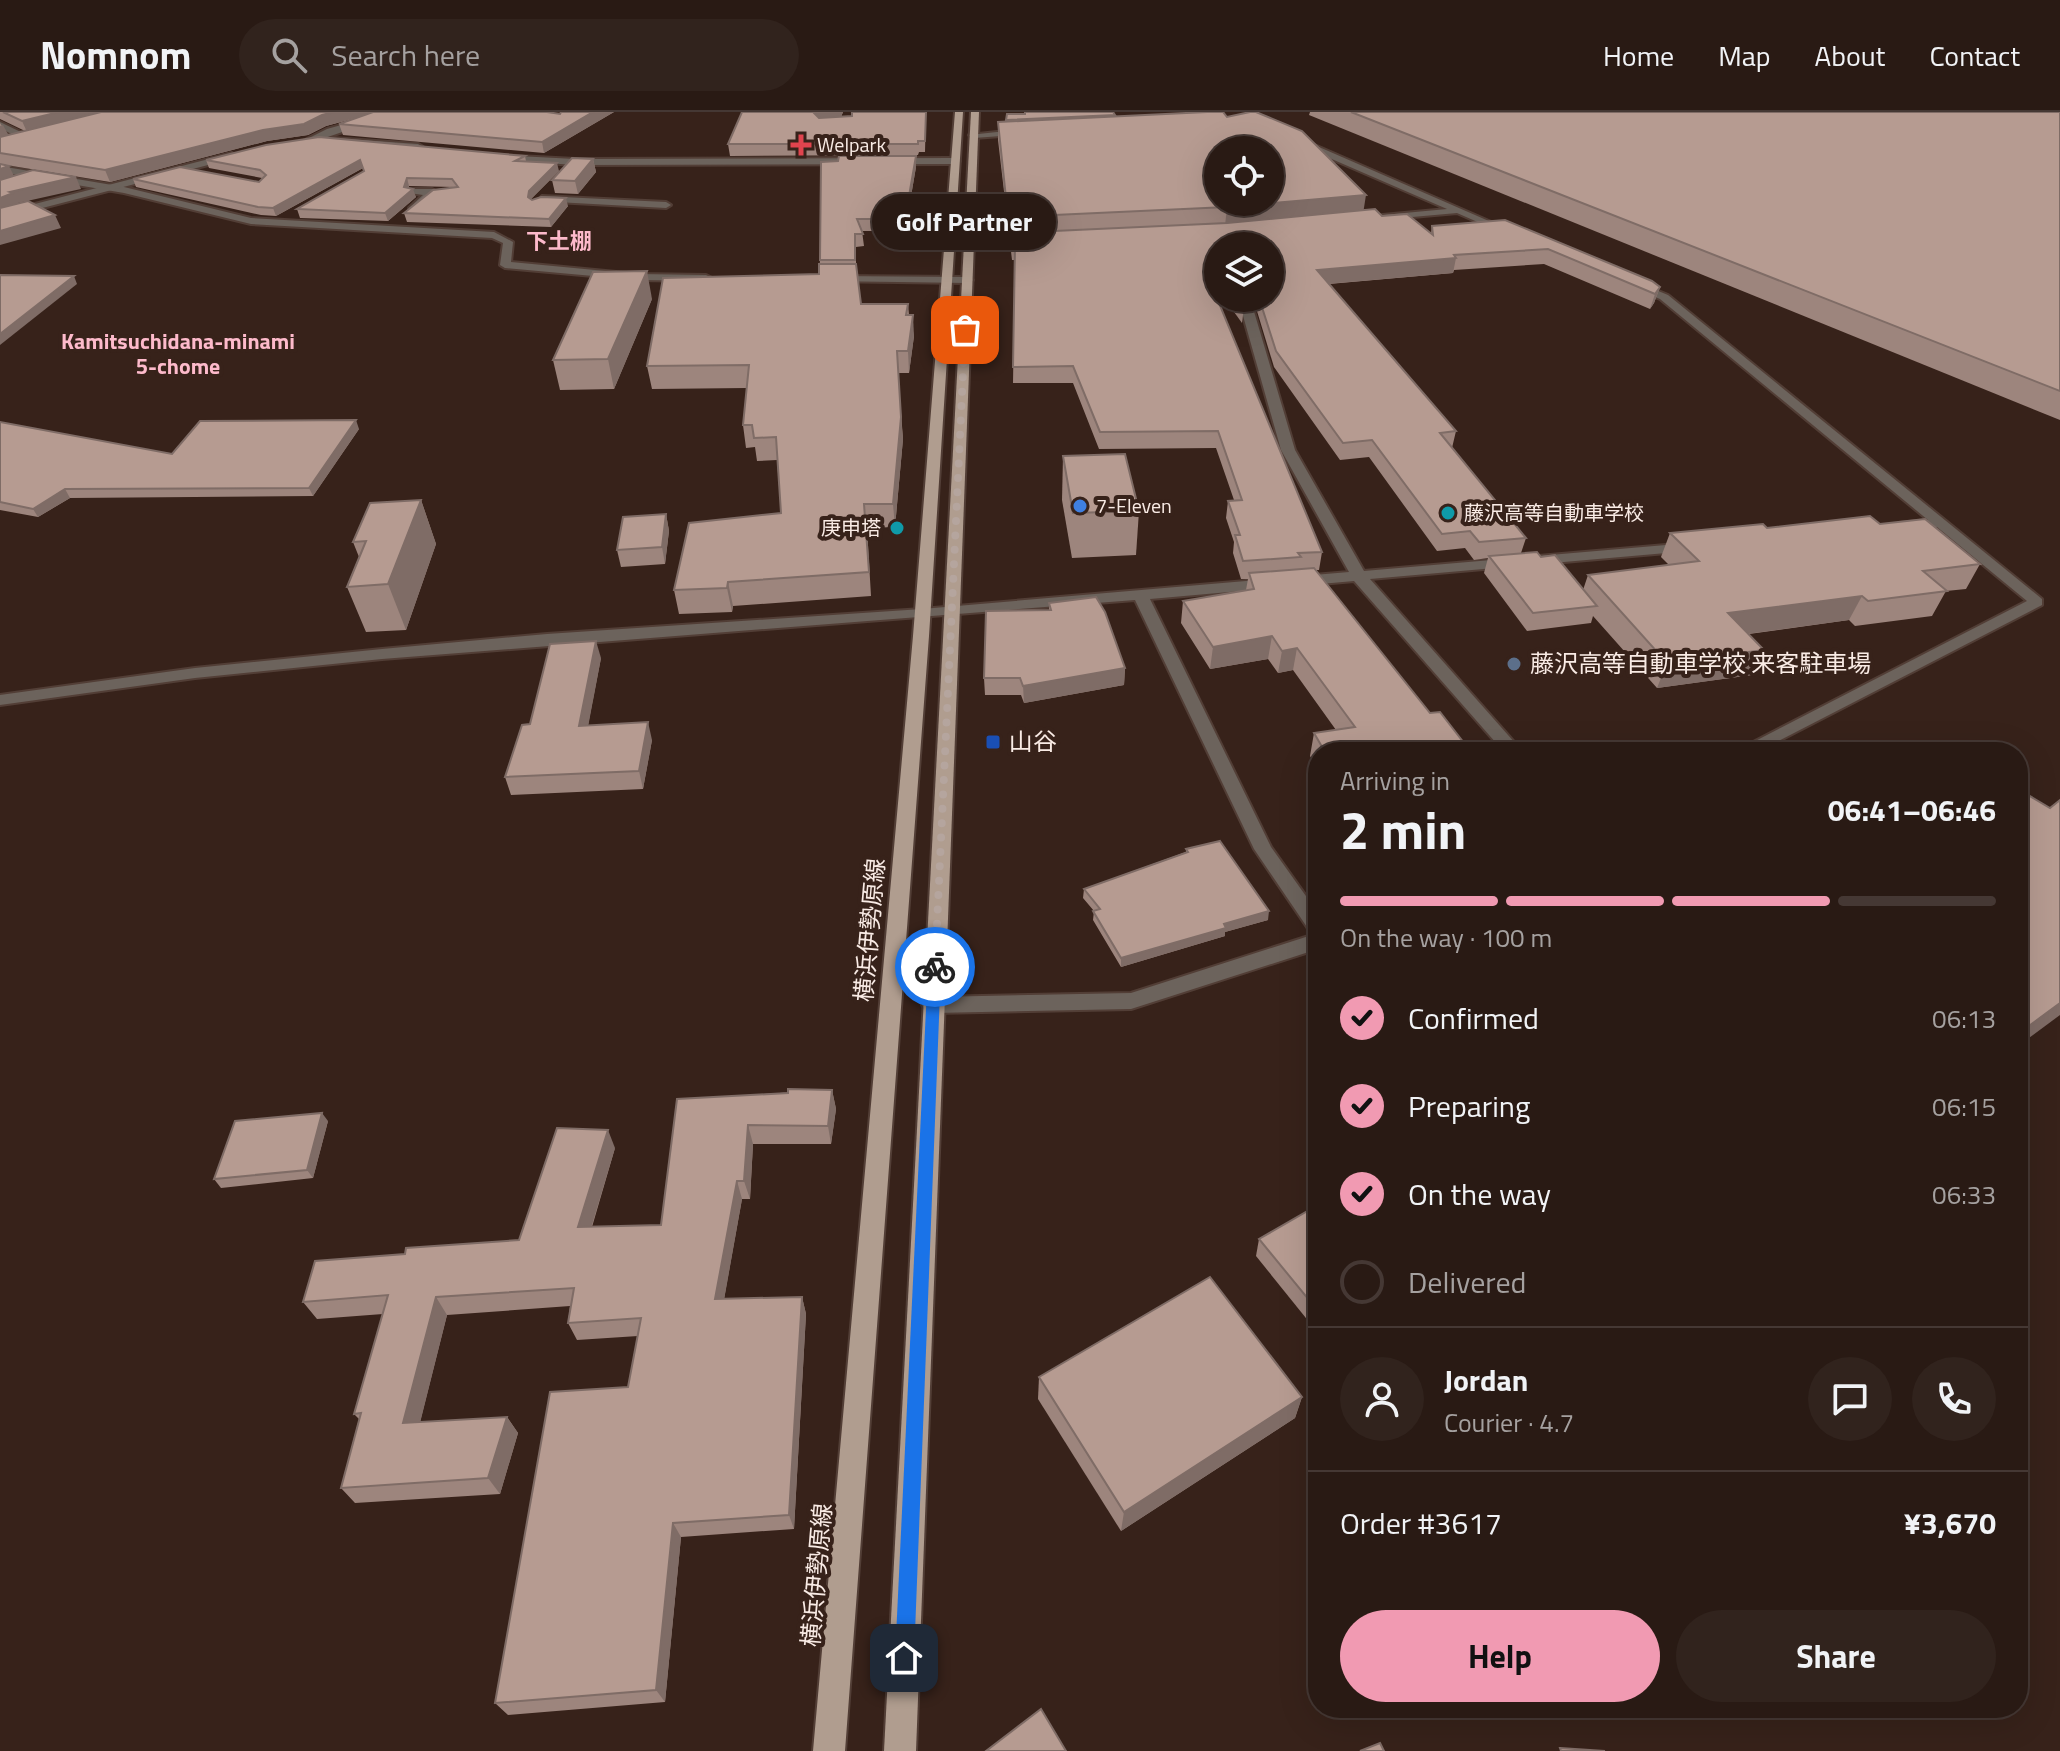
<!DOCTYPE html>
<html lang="en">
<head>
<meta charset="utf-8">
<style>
	:root { --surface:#291a14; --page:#31231d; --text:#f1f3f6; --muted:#a5a1a0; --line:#453834; --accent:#f19ab2 }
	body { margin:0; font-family:"Titillium Web","Noto Sans JP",sans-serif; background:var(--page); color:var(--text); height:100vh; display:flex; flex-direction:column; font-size:30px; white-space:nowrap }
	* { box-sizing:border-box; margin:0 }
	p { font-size:26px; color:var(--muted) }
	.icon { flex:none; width:44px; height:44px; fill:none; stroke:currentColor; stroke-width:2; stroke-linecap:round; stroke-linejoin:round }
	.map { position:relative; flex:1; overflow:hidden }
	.drawer { position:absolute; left:1308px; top:630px; width:720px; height:976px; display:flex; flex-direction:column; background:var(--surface); border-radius:32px; box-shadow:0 8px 32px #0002,0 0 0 2px var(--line) }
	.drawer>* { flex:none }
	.buttons { position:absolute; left:1204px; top:24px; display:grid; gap:16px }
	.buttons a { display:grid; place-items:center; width:80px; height:80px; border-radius:50%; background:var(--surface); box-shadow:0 8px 32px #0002,0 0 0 2px var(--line); font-size:40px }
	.pin { position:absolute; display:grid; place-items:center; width:68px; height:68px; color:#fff; margin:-34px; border-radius:16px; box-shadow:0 4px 12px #0006 }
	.courier { position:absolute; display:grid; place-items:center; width:80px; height:80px; margin:-40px; border:6px solid #1a73e8; border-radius:50%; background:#fff; color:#222; box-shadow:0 2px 10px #0007 }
	.bubble { position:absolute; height:56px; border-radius:28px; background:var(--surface); box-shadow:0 8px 32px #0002,0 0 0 2px var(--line); font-size:26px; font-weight:700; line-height:56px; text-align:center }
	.headline em { font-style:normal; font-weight:700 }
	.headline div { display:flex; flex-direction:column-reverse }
	.headline { display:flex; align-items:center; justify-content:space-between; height:136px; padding:0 32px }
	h1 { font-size:52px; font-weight:700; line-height:60px }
	.bar { display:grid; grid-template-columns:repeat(4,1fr); gap:12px 8px; align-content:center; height:96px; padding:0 32px }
	.bar i { height:10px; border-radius:6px; background:var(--line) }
	.bar .active { background:var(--accent) }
	.bar p { grid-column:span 4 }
	.line { display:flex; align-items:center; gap:20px; padding:0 32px; border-top:2px solid var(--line) }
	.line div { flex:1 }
	.round { display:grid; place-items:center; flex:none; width:84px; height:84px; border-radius:42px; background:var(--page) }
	ol { padding:0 32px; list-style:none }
	li { display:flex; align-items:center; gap:24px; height:88px }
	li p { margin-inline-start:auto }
	li .icon { padding:8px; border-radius:50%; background:var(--accent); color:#111; stroke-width:4 }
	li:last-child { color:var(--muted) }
	li i { width:44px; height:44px; border:4px solid var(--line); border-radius:50% }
	.cta { display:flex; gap:16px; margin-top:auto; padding:16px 32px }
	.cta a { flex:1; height:92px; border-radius:48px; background:var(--accent); color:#111; font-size:32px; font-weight:700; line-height:92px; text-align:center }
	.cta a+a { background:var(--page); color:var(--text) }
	header { display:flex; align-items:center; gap:48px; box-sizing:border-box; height:112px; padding:0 40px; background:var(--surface); border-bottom:2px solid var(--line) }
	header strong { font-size:38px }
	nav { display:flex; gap:44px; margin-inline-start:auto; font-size:28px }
	.search { width:560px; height:72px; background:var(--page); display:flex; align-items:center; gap:20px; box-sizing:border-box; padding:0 28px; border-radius:44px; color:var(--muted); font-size:30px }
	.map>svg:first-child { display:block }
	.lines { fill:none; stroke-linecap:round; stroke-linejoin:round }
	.minor-casing { stroke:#523e36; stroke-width:4 }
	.tertiary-casing { stroke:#523e36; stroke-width:4 }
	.primary-casing { stroke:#523e36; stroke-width:4 }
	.minor { fill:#6c635c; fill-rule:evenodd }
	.tertiary { fill:#6c635c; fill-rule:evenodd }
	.primary { fill:#b09d8f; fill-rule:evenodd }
	.wall { fill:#9d857d }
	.shaded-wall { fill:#7f6c66 }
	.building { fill:#b69b91; stroke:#7f6c66; stroke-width:2; fill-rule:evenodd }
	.route { fill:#1a73e8 }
	.done { stroke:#b5a59e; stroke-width:8; stroke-dasharray:0 14.4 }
	.health-dot { fill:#e0444e; stroke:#37221a; stroke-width:3 }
	.shop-dot { fill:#3f7fe0; stroke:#37221a; stroke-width:3 }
	.culture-dot { fill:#0f9aa8; stroke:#37221a; stroke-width:3 }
	.service-dot { fill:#5c6f8a; stroke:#37221a; stroke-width:3 }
	.transit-dot { fill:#1a4fb4; stroke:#37221a; stroke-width:3 }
	.labels { text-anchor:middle; stroke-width:8; stroke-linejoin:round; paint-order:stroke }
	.far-poi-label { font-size:20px; fill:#f9ebe5; stroke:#37221a; text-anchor:start }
	.far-neighbourhood-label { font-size:22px; font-weight:bold; fill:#fdbacb; stroke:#37221a }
	.poi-label { font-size:24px; fill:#f9ebe5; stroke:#37221a; text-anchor:start }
	.street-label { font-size:24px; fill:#f9ebe5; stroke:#37221a }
</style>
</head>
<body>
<header>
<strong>Nomnom</strong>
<div class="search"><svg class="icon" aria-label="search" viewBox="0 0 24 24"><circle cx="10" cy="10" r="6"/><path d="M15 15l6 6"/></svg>Search here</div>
<nav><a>Home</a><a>Map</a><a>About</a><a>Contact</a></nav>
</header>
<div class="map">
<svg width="2060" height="1639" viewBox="0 0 2060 1639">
	<rect width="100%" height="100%" fill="#37221a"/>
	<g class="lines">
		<!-- minor casing -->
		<g class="minor-casing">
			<g id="minor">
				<polygon points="387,0 401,0 313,30 305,28 327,17"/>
				<polygon points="0,10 29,24 31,26 23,28 0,16"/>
				<polygon points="1024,17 1027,22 974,26 969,23"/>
				<polygon points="1297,28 1303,28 1514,120 1505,122 1457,101 1379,108 1379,104 1383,103 1447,97 1297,32"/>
				<polygon points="0,54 124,75 251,106 494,120 513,130 511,150 637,162 706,163 712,166 706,169 637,168 505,156 500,153 503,131 492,126 251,112 124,81 0,60"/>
				<polygon points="409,77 432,77 437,80 414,99 409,96 423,83 409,81"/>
				<polygon points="542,84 666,90 671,93 666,96 538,89"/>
				<polygon points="1036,127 1040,128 1040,132 970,135 965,132 970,129"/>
				<polygon points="830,164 967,165 973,168 967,171 826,169 826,165"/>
				<polygon points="1631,171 1639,171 1668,183 2042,487 2042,493 1757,640 1734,640 2027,489 1937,415 1899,417 1899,411 1928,408 1660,187 1631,175"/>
				<polygon points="1238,186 1250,186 1295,338 1364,459 1689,431 1696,435 1689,439 1370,467 1523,640 1504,640 1354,469 1150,487 1271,735 1318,801 1318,837 1131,897 933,901 926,899 922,893 926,887 933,885 1131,881 1315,822 1311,821 1254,737 1135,488 382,547 195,566 0,593 0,583 195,556 382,537 547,522 922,497 1349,460 1281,338"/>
			</g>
		</g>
		<!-- tertiary casing -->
		<g class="tertiary-casing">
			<g id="tertiary">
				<polygon points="319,25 418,32 423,35 418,38 316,30"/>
				<polygon points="232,41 235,46 0,107 0,101"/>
				<polygon points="499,43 575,47 955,46 960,49 955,52 575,53 502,48"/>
			</g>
		</g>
		<!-- primary casing -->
		<g class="primary-casing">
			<g id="primary">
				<polygon points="955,0 963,0 929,524 845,1639 813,1639 913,524"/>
				<polygon points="971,0 979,0 916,1639 884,1639"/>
			</g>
		</g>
		<!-- minor -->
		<use href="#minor" class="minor"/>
		<!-- tertiary -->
		<use href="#tertiary" class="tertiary"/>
		<!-- primary -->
		<use href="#primary" class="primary"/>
	</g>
	<!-- wall -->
	<g class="wall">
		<polygon points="0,0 547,0 560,2 561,0 614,0 544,41 343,23 339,12 360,5 326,14 308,23 267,29 110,70 0,52 0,11 8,23 25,19 0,7"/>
		<polygon points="742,0 843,0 841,5 852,4 852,0 926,0 925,40 919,40 918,43 730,44 728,32"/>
		<polygon points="1310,0 2060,0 2060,308 1309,3"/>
		<polygon points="1007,2 1115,3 1115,5 1227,5 1363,99 1431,122 1432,114 1505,108 1660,175 1654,191 1650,197 1544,152 1454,158 1453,161 1329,172 1456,319 1452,336 1526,426 1521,441 1541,445 1583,478 1588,463 1669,453 1661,445 1670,421 1767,416 1880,412 1980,452 1966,477 1946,479 1932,504 1855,514 1849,508 1749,522 1752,563 1657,576 1593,504 1591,511 1527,519 1484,461 1488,446 1474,448 1465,436 1437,439 1369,345 1340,348 1274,255 1253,186 1270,186 1270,134 1218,134 1218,178 1217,177 1214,179 1322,440 1319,458 1316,458 1430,601 1471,640 1318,640 1318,658 1310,644 1314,621 1336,618 1293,558 1278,561 1268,547 1210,557 1181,511 1183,489 1246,478 1248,467 1241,467 1233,441 1234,430 1226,406 1228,389 1234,388 1216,336 1099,337 1073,271 1013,271 1015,148 1012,148 998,28 998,10 1006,10"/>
		<polygon points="525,44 526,49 559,59 531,87 568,94 551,115 407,110 404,101 454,75 409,74 409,76 416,85 388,109 300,106 297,97 364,59 363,56 276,104 261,103 136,75 133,67 259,70 262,66 209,56 206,48"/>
		<polygon points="916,44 916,55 905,119 862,119 864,134 856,135 856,155 861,192 908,192 909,203 914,224 909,261 898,261 903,327 895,415 867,416 871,484 733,494 732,500 679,502 674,478 781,401 777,348 757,349 755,335 746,336 743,313 747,276 652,277 647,254 819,162 820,148"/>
		<polygon points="593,47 596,60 578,82 555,81 552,68"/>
		<polygon points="1224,186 1241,186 1244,195 1242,211"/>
		<polygon points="652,187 614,277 560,278 553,248"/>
		<polygon points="0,310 172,342 359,317 313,384 70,386 38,405 0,398"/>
		<polygon points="1063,344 1139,399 1136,443 1072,446 1062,388"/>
		<polygon points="421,388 436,432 406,518 366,520 347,475 359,445 353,430"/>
		<polygon points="666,402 669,419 665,452 621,455 617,438"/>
		<polygon points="1049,491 1125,556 1124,573 1024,591 1021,583 985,583 984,566 1049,498"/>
		<polygon points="601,546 588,613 652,628 643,677 511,683 505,665 530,612"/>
		<polygon points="1186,737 1268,808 1225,820 1225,824 1121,855 1093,808 1094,799 1083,786 1084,777 1186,740"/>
		<polygon points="832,978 836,997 831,1032 753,1032 750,1087 742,1087 724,1187 802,1185 806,1202 794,1417 681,1425 665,1590 508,1603 495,1591 628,1275 638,1224 577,1228 568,1211 570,1194 447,1203 420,1310 507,1305 518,1321 500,1382 355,1391 341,1376 359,1307 354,1302 383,1202 317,1207 303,1190 405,1142 519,1128 615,1036 592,1115 661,1113 677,987"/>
		<polygon points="328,1009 313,1066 221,1076 214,1067"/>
		<polygon points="1318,1093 1318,1221 1256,1144 1259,1127"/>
		<polygon points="1039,1265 1302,1285 1295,1306 1121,1419 1038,1287"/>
	</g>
	<!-- shaded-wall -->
	<g class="shaded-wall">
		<polygon points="59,0 109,0 27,20 22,9"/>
		<polygon points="334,0 376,0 326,14 308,23 267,29 110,70 105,58"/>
		<polygon points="593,0 614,0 544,41 542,30"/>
		<polygon points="815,0 843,0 841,5 818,9 814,1"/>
		<polygon points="3,13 9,24 0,26 0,14"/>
		<polygon points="916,44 916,55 905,119 905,107"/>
		<polygon points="593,47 596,60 578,82 575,69"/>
		<polygon points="360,48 363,56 276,104 273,96"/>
		<polygon points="557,51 559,59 531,87 528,85 529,79"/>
		<polygon points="9,54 15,66 0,70 0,57"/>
		<polygon points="76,65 81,77 18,91 0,100 0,86 10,80"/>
		<polygon points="407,66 409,74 407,82 413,77 416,85 388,109 385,101 404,75"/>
		<polygon points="1366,83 1363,102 1225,114 1227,95"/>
		<polygon points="566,86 568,94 551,115 549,107"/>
		<polygon points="55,103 61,116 0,133 0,119"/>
		<polygon points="1456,146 1453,161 1315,173 1317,158"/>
		<polygon points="647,159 652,187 614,277 608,247"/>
		<polygon points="1218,162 1217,177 1208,182 1209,167"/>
		<polygon points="74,164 77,172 0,233 0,222"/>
		<polygon points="1660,175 1654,191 1650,197 1655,182"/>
		<polygon points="913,203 914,224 909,261 908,239"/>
		<polygon points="901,305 903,327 895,415 893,392"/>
		<polygon points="356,308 359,317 313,384 309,376"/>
		<polygon points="65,377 70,386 38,405 33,397"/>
		<polygon points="421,388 436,432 406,518 388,472"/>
		<polygon points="666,402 669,419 665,452 662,435"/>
		<polygon points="728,470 733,494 732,500 727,476"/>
		<polygon points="1862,484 1849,508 1717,526 1728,501"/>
		<polygon points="1272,524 1268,547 1210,557 1213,535"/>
		<polygon points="596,529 601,546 585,631 579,614"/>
		<polygon points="1297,536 1293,558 1278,561 1282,539"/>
		<polygon points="1764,538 1752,563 1657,576 1667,551"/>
		<polygon points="1125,556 1124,573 1024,591 1023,574"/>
		<polygon points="648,610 652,628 643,677 639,659"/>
		<polygon points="1269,799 1268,808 1225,820 1225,824 1121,855 1121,846 1224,812"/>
		<polygon points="2060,891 2060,903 2018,934 2018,922"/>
		<polygon points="832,978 836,997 831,1032 828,1014"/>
		<polygon points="322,1001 328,1009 313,1066 307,1058"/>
		<polygon points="748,1013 753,1032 750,1087 744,1069"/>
		<polygon points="608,1018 615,1036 586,1133 578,1115"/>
		<polygon points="737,1069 742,1087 721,1205 715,1187"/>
		<polygon points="436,1185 447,1203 416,1327 403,1311"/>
		<polygon points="802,1185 806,1202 794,1417 789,1403"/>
		<polygon points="1302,1285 1295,1306 1121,1419 1124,1400"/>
		<polygon points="507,1305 518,1321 500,1382 488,1366"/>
		<polygon points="673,1411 681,1425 665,1590 656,1578"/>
	</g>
	<!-- building -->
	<g class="building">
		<polygon points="3,0 59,0 22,9"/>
		<polygon points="101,0 334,0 322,3 304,12 263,18 105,58 0,41 0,25"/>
		<polygon points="373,0 547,0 560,2 561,0 593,0 542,30 339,12"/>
		<polygon points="742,0 815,0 814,1 819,6 852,4 852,0 926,0 925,29 918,29 918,32 728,32"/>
		<polygon points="1025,0 1113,0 1115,3 1006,8 1007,2 1025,2"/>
		<path d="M 1207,0 L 1223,0 L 1227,5 L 1250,0 L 1256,0 L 1302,19 L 1366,83 L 1227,95 L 1008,105 L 998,10 ZM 1218,38 L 1270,38 L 1270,90 L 1218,90 Z"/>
		<polygon points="1351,0 2060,0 2060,279"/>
		<polygon points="319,25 525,44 515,49 557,51 529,79 528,85 532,88 541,85 566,86 549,107 404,101 433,78 458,75 452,67 407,66 404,75 413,77 385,101 297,97 364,59 360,48 273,96 258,95 133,67 180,55 259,70 266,63 260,58 206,48 266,33"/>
		<polygon points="839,44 916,44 905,107 857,107 863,122 855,122 855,148 820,148 821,50 838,49"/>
		<polygon points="572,46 593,47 575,69 552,68"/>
		<polygon points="0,52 9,54 0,57"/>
		<polygon points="33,58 76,65 10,80 13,81 0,86 0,68"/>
		<polygon points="28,89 55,103 0,119 0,96"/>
		<polygon points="1375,97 1382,104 1407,102 1433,123 1432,114 1505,108 1652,169 1660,175 1655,182 1548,137 1454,143 1456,146 1317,158 1456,319 1440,321 1526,426 1479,430 1470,419 1442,422 1372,328 1343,331 1276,239 1259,186 1270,186 1270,134 1218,134 1218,162 1209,167 1322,440 1298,441 1301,445 1243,449 1235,423 1240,423 1228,389 1242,388 1218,319 1100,320 1073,254 1013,255 1015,133 1012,133 1010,121 1227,111"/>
		<polygon points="819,152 856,152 861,192 908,192 906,203 913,203 908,239 897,239 901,305 893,392 864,392 869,460 728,470 727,476 674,478 689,411 781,401 776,325 754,326 752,313 743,313 749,253 647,254 663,166 819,162"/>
		<polygon points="647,159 608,247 553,248 593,160"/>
		<polygon points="0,163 74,164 0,222"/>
		<polygon points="1237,186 1241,186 1244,195"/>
		<polygon points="356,308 309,376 65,377 33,397 0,390 0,310 172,342 200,309"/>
		<polygon points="1125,342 1139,399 1073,401 1063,344"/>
		<polygon points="421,388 388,472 347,475 366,429 353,430 370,391"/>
		<polygon points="666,402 662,435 617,438 623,405"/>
		<polygon points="1870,404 1880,412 1925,407 1980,452 1923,459 1947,479 1868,489 1862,484 1728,501 1764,538 1667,551 1588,463 1699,449 1670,421 1763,412 1767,416"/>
		<polygon points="1537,440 1541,445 1555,443 1597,494 1533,501 1489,444"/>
		<polygon points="1314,456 1430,601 1440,600 1471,640 1325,640 1314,621 1355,615 1297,536 1282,539 1272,524 1213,535 1183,489 1254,477 1249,461"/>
		<polygon points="1096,485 1105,500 1125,556 1023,574 1020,566 984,566 986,499 1051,498 1049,491"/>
		<polygon points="596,529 579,614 648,610 639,659 505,665 522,613 530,612 550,532"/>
		<polygon points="2018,677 2050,696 2060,688 2060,891 2018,922"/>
		<polygon points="1220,729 1269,799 1224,812 1226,816 1121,846 1093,799 1100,797 1084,777 1188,740 1186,737"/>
		<polygon points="788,977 832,978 828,1014 748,1013 744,1069 737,1069 715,1187 802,1185 789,1403 673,1411 656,1578 495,1591 550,1280 628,1275 641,1206 568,1211 574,1176 436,1185 403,1311 507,1305 488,1366 341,1376 361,1301 354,1302 388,1183 303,1190 315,1149 405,1142 406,1136 519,1128 557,1016 608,1018 578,1115 661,1113 677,987 788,981"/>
		<polygon points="322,1001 307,1058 214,1067 235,1009"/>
		<polygon points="1318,1093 1318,1199 1259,1127"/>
		<polygon points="1210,1165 1302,1285 1124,1400 1039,1265"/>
		<polygon points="1041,1597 1066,1639 986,1639"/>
		<polygon points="1380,1631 1384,1639 1360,1639"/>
		<polygon points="1560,1636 1605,1639 1561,1639"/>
	</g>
	<!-- route -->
	<polygon class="route" points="935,850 941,855 914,1546 911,1553 904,1556 898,1553 895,1546 928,855"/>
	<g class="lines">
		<!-- done -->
		<polyline class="done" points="935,855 965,218"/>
	</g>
	<!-- markers -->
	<path class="health-dot" d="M797 21h8v8h8v8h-8v8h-8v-8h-8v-8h8z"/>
	<circle class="shop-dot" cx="1080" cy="394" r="8"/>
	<g class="culture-dot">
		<circle cx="1448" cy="401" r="8"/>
		<circle cx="897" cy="416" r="8"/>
	</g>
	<circle class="service-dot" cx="1514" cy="552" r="8"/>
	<rect class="transit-dot" x="985" y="622" width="16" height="16" rx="4"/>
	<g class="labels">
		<!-- far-poi labels -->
		<g class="far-poi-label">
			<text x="817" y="40">Welpark</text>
			<text x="1096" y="401">7-Eleven</text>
			<text x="1464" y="408">藤沢高等自動車学校</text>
			<text x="881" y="423" text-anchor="end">庚申塔</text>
		</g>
		<!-- far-neighbourhood labels -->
		<g class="far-neighbourhood-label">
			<text x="559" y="137">下土棚</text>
			<text x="178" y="237">Kamitsuchidana-minami<tspan x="178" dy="25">5-chome</tspan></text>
		</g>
		<!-- poi labels -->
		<g class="poi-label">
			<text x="1530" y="560">藤沢高等自動車学校 来客駐車場</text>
			<text x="1009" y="638">山谷</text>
		</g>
		<!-- street labels -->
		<g class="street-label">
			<text transform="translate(870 818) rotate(-85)" y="8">横浜伊勢原線</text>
			<text transform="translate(817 1463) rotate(-85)" y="8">横浜伊勢原線</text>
		</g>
	</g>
</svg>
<div class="buttons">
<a><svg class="icon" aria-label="locate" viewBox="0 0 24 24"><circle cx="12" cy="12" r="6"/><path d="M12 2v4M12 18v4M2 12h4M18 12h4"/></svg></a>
<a><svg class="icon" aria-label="layers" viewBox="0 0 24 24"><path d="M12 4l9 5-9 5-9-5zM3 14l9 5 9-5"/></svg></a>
</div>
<div class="pin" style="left:965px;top:218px;background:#ea580c"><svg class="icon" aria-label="bag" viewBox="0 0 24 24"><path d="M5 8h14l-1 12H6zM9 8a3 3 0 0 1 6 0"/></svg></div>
<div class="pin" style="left:904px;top:1546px;background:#1f2937"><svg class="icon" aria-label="home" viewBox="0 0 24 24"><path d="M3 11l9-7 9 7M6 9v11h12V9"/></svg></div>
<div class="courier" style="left:935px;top:855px"><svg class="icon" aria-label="bike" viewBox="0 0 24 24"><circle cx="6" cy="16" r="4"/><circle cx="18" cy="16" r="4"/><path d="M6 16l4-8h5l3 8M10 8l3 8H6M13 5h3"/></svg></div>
<div class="bubble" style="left:872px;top:82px;width:184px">Golf Partner</div>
<section class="drawer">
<div class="headline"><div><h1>2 min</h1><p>Arriving in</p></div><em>06:41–06:46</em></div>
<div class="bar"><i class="active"></i><i class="active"></i><i class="active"></i><i></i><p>On the way · 100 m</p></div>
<ol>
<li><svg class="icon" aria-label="check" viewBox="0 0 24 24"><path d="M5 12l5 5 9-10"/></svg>Confirmed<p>06:13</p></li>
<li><svg class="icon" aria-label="check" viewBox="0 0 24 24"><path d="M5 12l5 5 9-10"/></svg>Preparing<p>06:15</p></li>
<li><svg class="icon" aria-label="check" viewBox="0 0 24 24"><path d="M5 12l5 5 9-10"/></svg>On the way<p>06:33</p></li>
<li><i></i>Delivered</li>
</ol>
<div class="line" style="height:144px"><a class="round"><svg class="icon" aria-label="person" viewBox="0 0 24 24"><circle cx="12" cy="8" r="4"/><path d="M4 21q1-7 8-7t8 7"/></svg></a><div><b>Jordan</b><p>Courier · 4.7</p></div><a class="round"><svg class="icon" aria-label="chat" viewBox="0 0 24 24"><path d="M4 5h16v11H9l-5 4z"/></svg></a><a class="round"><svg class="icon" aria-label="phone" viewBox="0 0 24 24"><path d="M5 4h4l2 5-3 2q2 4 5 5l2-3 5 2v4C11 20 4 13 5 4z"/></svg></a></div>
<div class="line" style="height:104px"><div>Order #3617</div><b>¥3,670</b></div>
<div class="cta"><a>Help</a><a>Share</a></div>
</section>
</div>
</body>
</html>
